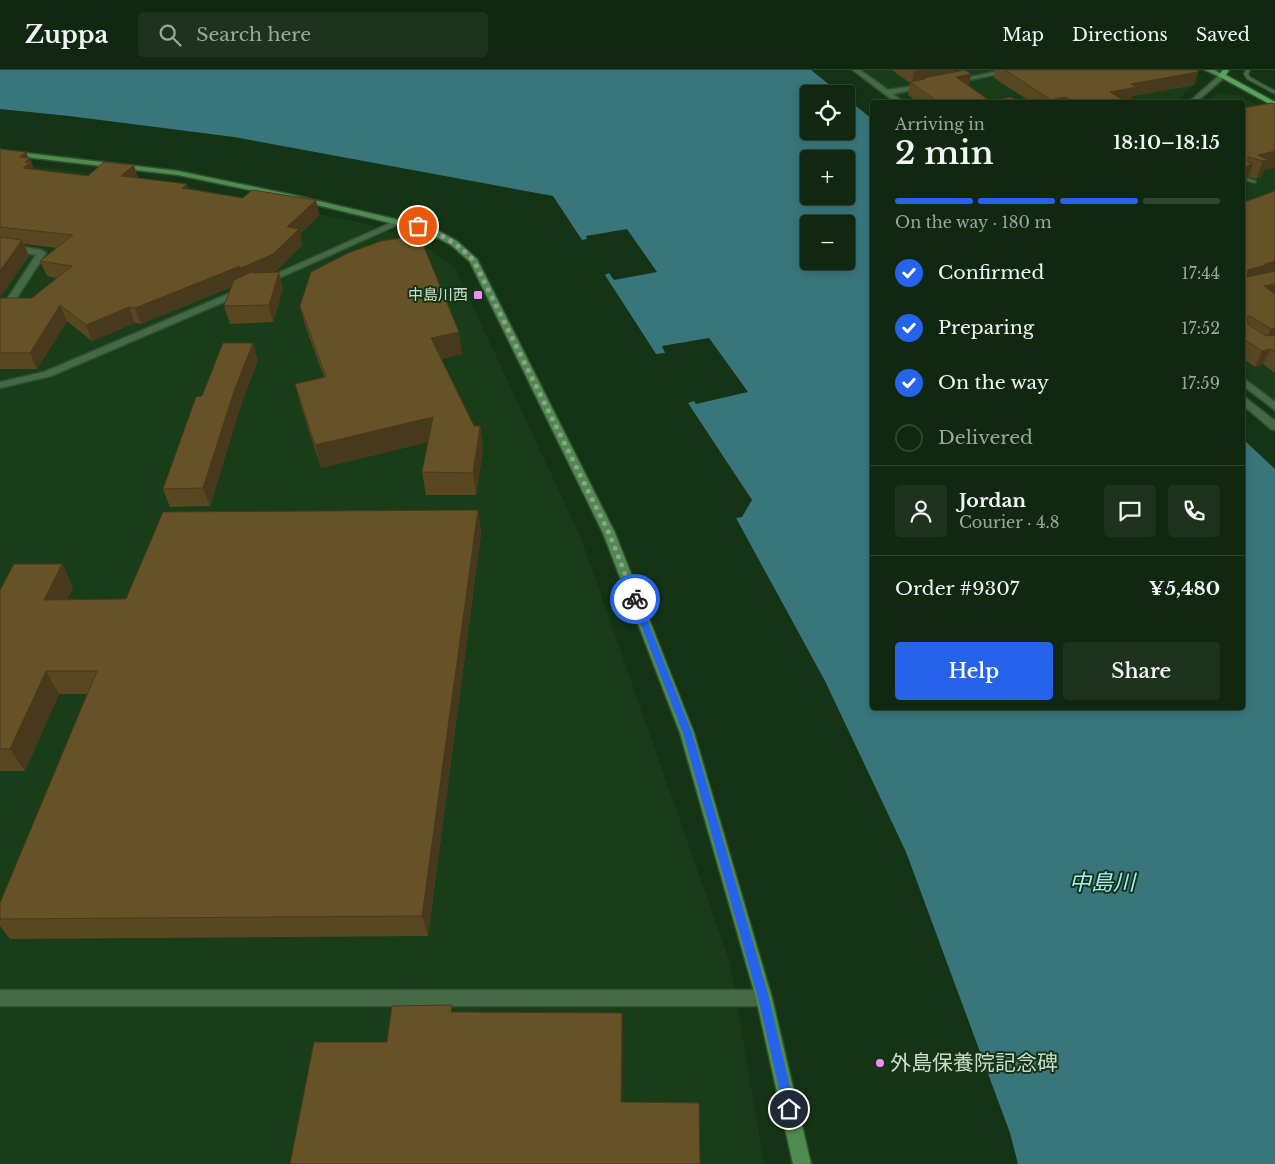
<!DOCTYPE html>
<html lang="en">
<head>
<meta charset="utf-8">
<style>
	:root { --surface:#102710; --page:#1e331e; --text:#f1f3f6; --muted:#9ca59f; --line:#304430; --accent:#2563eb }
	body { margin:0; font-family:"Libre Baskerville","Noto Sans JP",serif; background:var(--page); color:var(--text); height:100vh; display:flex; flex-direction:column; font-size:19px; white-space:nowrap }
	* { box-sizing:border-box; margin:0 }
	p { font-size:16px; color:var(--muted) }
	.icon { flex:none; width:28px; height:28px; fill:none; stroke:currentColor; stroke-width:2; stroke-linecap:round; stroke-linejoin:round }
	.map { position:relative; flex:1; overflow:hidden }
	.details { position:absolute; left:870px; top:30px; width:375px; height:610px; display:flex; flex-direction:column; background:var(--surface); border-radius:5px; box-shadow:0 2px 8px #0003,0 0 0 1px var(--line) }
	.details>* { flex:none }
	.fabs { position:absolute; left:800px; top:15px; display:grid; gap:10px }
	.fabs a { display:grid; place-items:center; width:55px; height:55px; border-radius:5px; background:var(--surface); box-shadow:0 2px 8px #0003,0 0 0 1px var(--line); font-size:25px }
	.pin { position:absolute; display:grid; place-items:center; width:42px; height:42px; color:#fff; margin:-21px; border:2px solid #fff; border-radius:50%; box-shadow:0 1px 5px #0007 }
	.courier { position:absolute; display:grid; place-items:center; width:50px; height:50px; margin:-25px; border:4px solid #2563eb; border-radius:50%; background:#fff; color:#222; box-shadow:0 1px 6px #0007 }
	.overview em { font-style:normal; font-weight:600 }
	.overview div { display:flex; flex-direction:column-reverse }
	.overview { display:flex; align-items:center; justify-content:space-between; height:85px; padding:0 25px }
	h1 { font-size:32px; font-weight:600; line-height:38px }
	.bar { display:grid; grid-template-columns:repeat(4,1fr); gap:8px 5px; align-content:center; height:60px; padding:0 25px }
	.bar i { height:6px; border-radius:4px; background:var(--line) }
	.bar .selected { background:var(--accent) }
	.bar p { grid-column:span 4 }
	.line { display:flex; align-items:center; gap:12px; padding:0 25px; border-top:1px solid var(--line) }
	.line div { flex:1 }
	.round { display:grid; place-items:center; flex:none; width:52px; height:52px; border-radius:5px; background:var(--page) }
	ol { padding:0 25px; list-style:none }
	li { display:flex; align-items:center; gap:15px; height:55px }
	li p { margin-inline-start:auto }
	li .icon { padding:5px; border-radius:50%; background:var(--accent); color:#fff; stroke-width:4 }
	li:last-child { color:var(--muted) }
	li i { width:28px; height:28px; border:2px solid var(--line); border-radius:50% }
	.button { display:flex; gap:10px; margin-top:auto; padding:10px 25px }
	.button a { flex:1; height:58px; border-radius:5px; background:var(--accent); color:#fff; font-size:20px; font-weight:600; line-height:58px; text-align:center }
	.button a+a { background:var(--page); color:var(--text) }
	header { display:flex; align-items:center; gap:30px; box-sizing:border-box; height:70px; padding:0 25px; background:var(--surface); border-bottom:1px solid var(--line) }
	header strong { font-size:24px }
	nav { display:flex; gap:28px; margin-inline-start:auto; font-size:18px }
	.search { width:350px; height:45px; background:var(--page); display:flex; align-items:center; gap:12px; box-sizing:border-box; padding:0 18px; border-radius:5px; color:var(--muted); font-size:19px }
	.map>svg:first-child { display:block }
	.built { fill:#183d18 }
	.water { fill:#38767c; fill-rule:evenodd }
	.lines { fill:none; stroke-linecap:round; stroke-linejoin:round }
	.lane-casing { stroke:#324f32; stroke-width:2 }
	.street-casing { stroke:#324f32; stroke-width:3 }
	.secondary-casing { stroke:#324f32; stroke-width:3 }
	.primary-casing { stroke:#324f32; stroke-width:3 }
	.lane { fill:#456944; fill-rule:evenodd }
	.street { fill:#456944; fill-rule:evenodd }
	.secondary { fill:#4f8b4e; fill-rule:evenodd }
	.primary { fill:#57a456; fill-rule:evenodd }
	.wall { fill:#594722 }
	.shaded-wall { fill:#48391c }
	.building { fill:#675228; stroke:#48391c }
	.route { fill:#2563eb }
	.done { stroke:#8ca28b; stroke-width:5; stroke-dasharray:0 9 }
	.poi-dot { fill:#ee8cf8; stroke:#153415; stroke-width:2 }
	.labels { text-anchor:middle; stroke-width:4; stroke-linejoin:round; paint-order:stroke }
	.far-poi-label { font-size:15px; fill:#ccdecb; stroke:#153415; text-anchor:end }
	.near-poi-label { font-size:21px; fill:#ccdecb; stroke:#153415; text-anchor:start }
	.near-water-label { font-size:22px; font-style:italic; fill:#a3f0f7; stroke:#153415 }
</style>
</head>
<body>
<header>
<strong>Zuppa</strong>
<div class="search"><svg class="icon" aria-label="search" viewBox="0 0 24 24"><circle cx="10" cy="10" r="6"/><path d="M15 15l6 6"/></svg>Search here</div>
<nav><a>Map</a><a>Directions</a><a>Saved</a></nav>
</header>
<div class="map">
<svg width="1275" height="1094" viewBox="0 0 1275 1094">
	<rect width="100%" height="100%" fill="#153415"/>
	<!-- built -->
	<g class="built">
		<polygon points="855,0 1194,0 1198,2 1197,13 1175,32 900,32"/>
		<polygon points="1218,23 1240,25 1275,45 1275,331 1243,305 1242,32 1208,32"/>
		<polygon points="0,92 165,112 367,154 418,171 455,198 581,468 730,893 764,1094 0,1094"/>
	</g>
	<!-- water -->
	<path class="water" d="M 0,0 L 811,0 L 841,24 L 809,24 L 809,61 L 846,61 L 846,28 L 872,49 L 872,638 L 1242,638 L 1243,369 L 1275,399 L 1275,1094 L 1018,1094 L 1010,1063 L 906,782 L 825,611 L 736,448 L 742,447 L 752,430 L 688,333 L 694,331 L 696,334 L 748,322 L 709,268 L 662,276 L 665,283 L 656,284 L 605,205 L 609,203 L 614,210 L 657,202 L 627,159 L 586,166 L 587,169 L 582,170 L 553,126 L 234,67 L 69,46 L 0,39 ZM 809,89 L 846,89 L 846,126 L 809,126 ZM 809,154 L 846,154 L 846,191 L 809,191 Z"/>
	<g class="lines">
		<!-- lane casing -->
		<g class="lane-casing">
			<g id="lane">
				<polygon points="1246,0 1250,0 1248,4 1250,7 1275,21 1275,24 1247,9 1244,4"/>
				<polygon points="1242,106 1256,111 1256,112 1254,113 1242,109"/>
			</g>
		</g>
		<!-- street casing -->
		<g class="street-casing">
			<g id="street">
				<polygon points="853,0 860,0 888,20 926,14 930,16 893,24 903,32 895,32"/>
				<polygon points="1004,0 1018,0 955,13 951,11"/>
				<polygon points="1220,5 1226,6 1196,32 1189,32"/>
				<polygon points="397,150 404,152 268,213 262,213 260,211"/>
				<polygon points="0,173 42,180 46,183 3,249 0,250 0,240 36,185 0,179"/>
				<polygon points="242,218 245,219 245,223 51,306 0,318 0,312 44,302"/>
				<polygon points="1242,307 1275,332 1275,340 1242,315"/>
				<polygon points="1242,325 1275,351 1275,360 1271,359 1242,334"/>
				<polygon points="0,920 764,920 770,922 772,928 770,934 764,936 0,936"/>
			</g>
		</g>
		<!-- secondary casing -->
		<g class="secondary-casing">
			<g id="secondary">
				<polygon points="1205,0 1214,0 1226,6 1220,7"/>
				<polygon points="0,80 178,101 293,125 433,158 457,171 477,189 615,463 694,663 772,928 811,1094 793,1094 756,928 680,663 603,463 470,192 451,175 427,162 293,129 178,105 0,84"/>
			</g>
		</g>
		<!-- primary casing -->
		<g class="primary-casing">
			<polygon id="primary" points="1223,0 1229,0 1226,5 1275,32 1275,37 1220,7 1218,6"/>
		</g>
		<!-- lane -->
		<use href="#lane" class="lane"/>
		<!-- street -->
		<use href="#street" class="street"/>
		<!-- secondary -->
		<use href="#secondary" class="secondary"/>
		<!-- primary -->
		<use href="#primary" class="primary"/>
	</g>
	<!-- wall -->
	<g class="wall">
		<polygon points="892,0 955,0 954,2 971,4 969,16 990,31 1018,32 918,32 908,25 910,13"/>
		<polygon points="995,0 1198,0 1194,15 1133,26 1131,30 1125,32 1126,32 1031,32 994,8"/>
		<polygon points="1272,33 1264,100 1261,107 1256,109 1248,107 1246,112 1242,38"/>
		<polygon points="0,79 29,88 34,99 88,106 138,108 189,119 243,128 316,130 319,145 300,164 302,175 277,200 271,203 283,219 273,252 230,254 224,236 231,217 141,254 135,253 92,271 67,251 37,299 0,299 0,230 32,228 57,208 47,206 40,191 57,178 24,174 29,186 0,227"/>
		<polygon points="1275,121 1275,303 1263,294 1255,297 1242,288 1242,133"/>
		<polygon points="300,236 462,284 441,289 474,356 480,356 483,379 476,425 426,425 422,402 428,372 321,398 301,336 295,314 324,307 306,258"/>
		<polygon points="258,290 240,338 210,436 170,437 163,419 202,326"/>
		<polygon points="478,440 481,463 428,866 10,869 0,856 0,833 87,624 59,624 25,701 0,701 0,520 62,494 73,517 67,530 126,529"/>
	</g>
	<!-- shaded-wall -->
	<g class="shaded-wall">
		<polygon points="920,0 955,0 953,7 925,9 923,8 922,12 912,13 914,1"/>
		<polygon points="1198,2 1194,15 1133,26 1131,30 1121,32 1110,22 1131,14"/>
		<polygon points="971,4 969,17 956,7"/>
		<polygon points="1066,27 1064,32 1050,32 1051,30"/>
		<polygon points="1275,81 1275,98 1264,100 1261,107 1256,109 1263,91 1258,85"/>
		<polygon points="26,82 29,89 30,88 36,103 29,113 20,87"/>
		<polygon points="1253,94 1246,112 1242,113 1242,98"/>
		<polygon points="134,95 139,110 121,106"/>
		<polygon points="187,114 191,129 182,118"/>
		<polygon points="316,130 319,145 300,164 302,175 277,200 257,209 242,212 141,254 135,238 240,196 287,157"/>
		<polygon points="22,170 29,186 0,227 0,201"/>
		<polygon points="1275,191 1275,205 1242,215 1248,200 1265,194"/>
		<polygon points="279,202 283,219 273,252 269,235"/>
		<polygon points="1275,214 1275,227 1264,216"/>
		<polygon points="60,235 67,251 37,299 30,283"/>
		<polygon points="129,237 135,253 92,271 86,255"/>
		<polygon points="1275,258 1275,271 1263,275 1271,259"/>
		<polygon points="459,262 462,284 434,290 431,268"/>
		<polygon points="253,273 258,290 240,338 210,436 203,418 234,321"/>
		<polygon points="1271,279 1263,294 1255,297 1262,281"/>
		<polygon points="433,347 437,370 321,398 315,375"/>
		<polygon points="480,356 483,379 476,425 473,403"/>
		<polygon points="478,440 481,463 428,866 422,846"/>
		<polygon points="62,494 73,517 56,552 44,530"/>
		<polygon points="46,601 59,624 25,701 10,679"/>
		<polygon points="622,943 623,962 622,1050 621,1032"/>
	</g>
	<!-- building -->
	<g class="building">
		<polygon points="965,0 971,4 956,7 990,31 1011,27 1018,32 938,32 910,12 925,9 923,8"/>
		<polygon points="1005,0 1198,0 1198,2 1131,14 1136,17 1110,22 1126,32 1074,32 1066,27 1051,30"/>
		<polygon points="1272,33 1275,34 1275,81 1258,85 1268,90 1263,91 1248,87 1248,92 1253,94 1242,98 1242,38"/>
		<polygon points="0,79 26,82 20,87 30,88 25,92 30,92 23,98 88,106 104,92 134,95 121,106 187,114 182,118 243,128 252,120 316,130 287,157 299,159 273,184 239,199 240,196 135,238 129,237 86,255 60,235 30,283 0,283 0,230 1,228 32,228 72,196 40,191 73,165 0,157"/>
		<polygon points="1275,121 1275,191 1265,194 1266,195 1248,200 1247,207 1275,201 1275,214 1264,216 1275,224 1275,258 1271,259 1250,246 1247,247 1248,254 1266,266 1275,265 1275,282 1271,279 1262,281 1242,268 1242,133"/>
		<polygon points="0,167 22,170 0,201"/>
		<polygon points="408,167 422,172 459,262 431,268 474,356 480,356 473,403 422,402 433,347 315,375 295,314 326,307 300,236 311,202 348,183 381,171"/>
		<polygon points="254,201 252,203 279,202 269,235 224,236 234,210"/>
		<polygon points="223,273 253,273 234,321 203,418 163,419 196,327 202,326"/>
		<polygon points="478,440 422,846 0,849 0,833 97,601 46,601 10,679 0,679 0,520 14,494 62,494 44,530 126,529 163,442"/>
		<polygon points="452,935 451,942 622,943 621,1032 699,1033 700,1094 290,1094 314,972 387,972 392,936"/>
	</g>
	<!-- route -->
	<polygon class="route" points="635,526 639,529 692,663 769,928 795,1039 793,1043 789,1044 785,1043 784,1039 758,928 683,663 631,529"/>
	<g class="lines">
		<!-- done -->
		<path class="done" d="M 418,156 C 440,163 459,174 474,191 L 609,463 L 635,529"/>
	</g>
	<!-- markers -->
	<g class="poi-dot">
		<rect x="473" y="220" width="10" height="10" rx="2.5"/>
		<circle cx="880" cy="993" r="5"/>
	</g>
	<g class="labels">
		<!-- far-poi labels -->
		<g class="far-poi-label">
			<text x="468" y="230">中島川西</text>
		</g>
		<!-- near-poi labels -->
		<g class="near-poi-label">
			<text x="890" y="1000">外島保養院記念碑</text>
		</g>
		<!-- near-water labels -->
		<g class="near-water-label">
			<text x="1102" y="820">中島川</text>
		</g>
	</g>
</svg>
<div class="fabs">
<a><svg class="icon" aria-label="locate" viewBox="0 0 24 24"><circle cx="12" cy="12" r="6"/><path d="M12 2v4M12 18v4M2 12h4M18 12h4"/></svg></a>
<a>+</a>
<a>−</a>
</div>
<div class="pin" style="left:418px;top:156px;background:#ea580c"><svg class="icon" aria-label="bag" viewBox="0 0 24 24"><path d="M5 8h14l-1 12H6zM9 8a3 3 0 0 1 6 0"/></svg></div>
<div class="pin" style="left:789px;top:1039px;background:#1f2937"><svg class="icon" aria-label="home" viewBox="0 0 24 24"><path d="M3 11l9-7 9 7M6 9v11h12V9"/></svg></div>
<div class="courier" style="left:635px;top:529px"><svg class="icon" aria-label="bike" viewBox="0 0 24 24"><circle cx="6" cy="16" r="4"/><circle cx="18" cy="16" r="4"/><path d="M6 16l4-8h5l3 8M10 8l3 8H6M13 5h3"/></svg></div>
<section class="details">
<div class="overview"><div><h1>2 min</h1><p>Arriving in</p></div><em>18:10–18:15</em></div>
<div class="bar"><i class="selected"></i><i class="selected"></i><i class="selected"></i><i></i><p>On the way · 180 m</p></div>
<ol>
<li><svg class="icon" aria-label="check" viewBox="0 0 24 24"><path d="M5 12l5 5 9-10"/></svg>Confirmed<p>17:44</p></li>
<li><svg class="icon" aria-label="check" viewBox="0 0 24 24"><path d="M5 12l5 5 9-10"/></svg>Preparing<p>17:52</p></li>
<li><svg class="icon" aria-label="check" viewBox="0 0 24 24"><path d="M5 12l5 5 9-10"/></svg>On the way<p>17:59</p></li>
<li><i></i>Delivered</li>
</ol>
<div class="line" style="height:90px"><a class="round"><svg class="icon" aria-label="person" viewBox="0 0 24 24"><circle cx="12" cy="8" r="4"/><path d="M4 21q1-7 8-7t8 7"/></svg></a><div><b>Jordan</b><p>Courier · 4.8</p></div><a class="round"><svg class="icon" aria-label="chat" viewBox="0 0 24 24"><path d="M4 5h16v11H9l-5 4z"/></svg></a><a class="round"><svg class="icon" aria-label="phone" viewBox="0 0 24 24"><path d="M5 4h4l2 5-3 2q2 4 5 5l2-3 5 2v4C11 20 4 13 5 4z"/></svg></a></div>
<div class="line" style="height:65px"><div>Order #9307</div><b>¥5,480</b></div>
<div class="button"><a>Help</a><a>Share</a></div>
</section>
</div>
</body>
</html>
